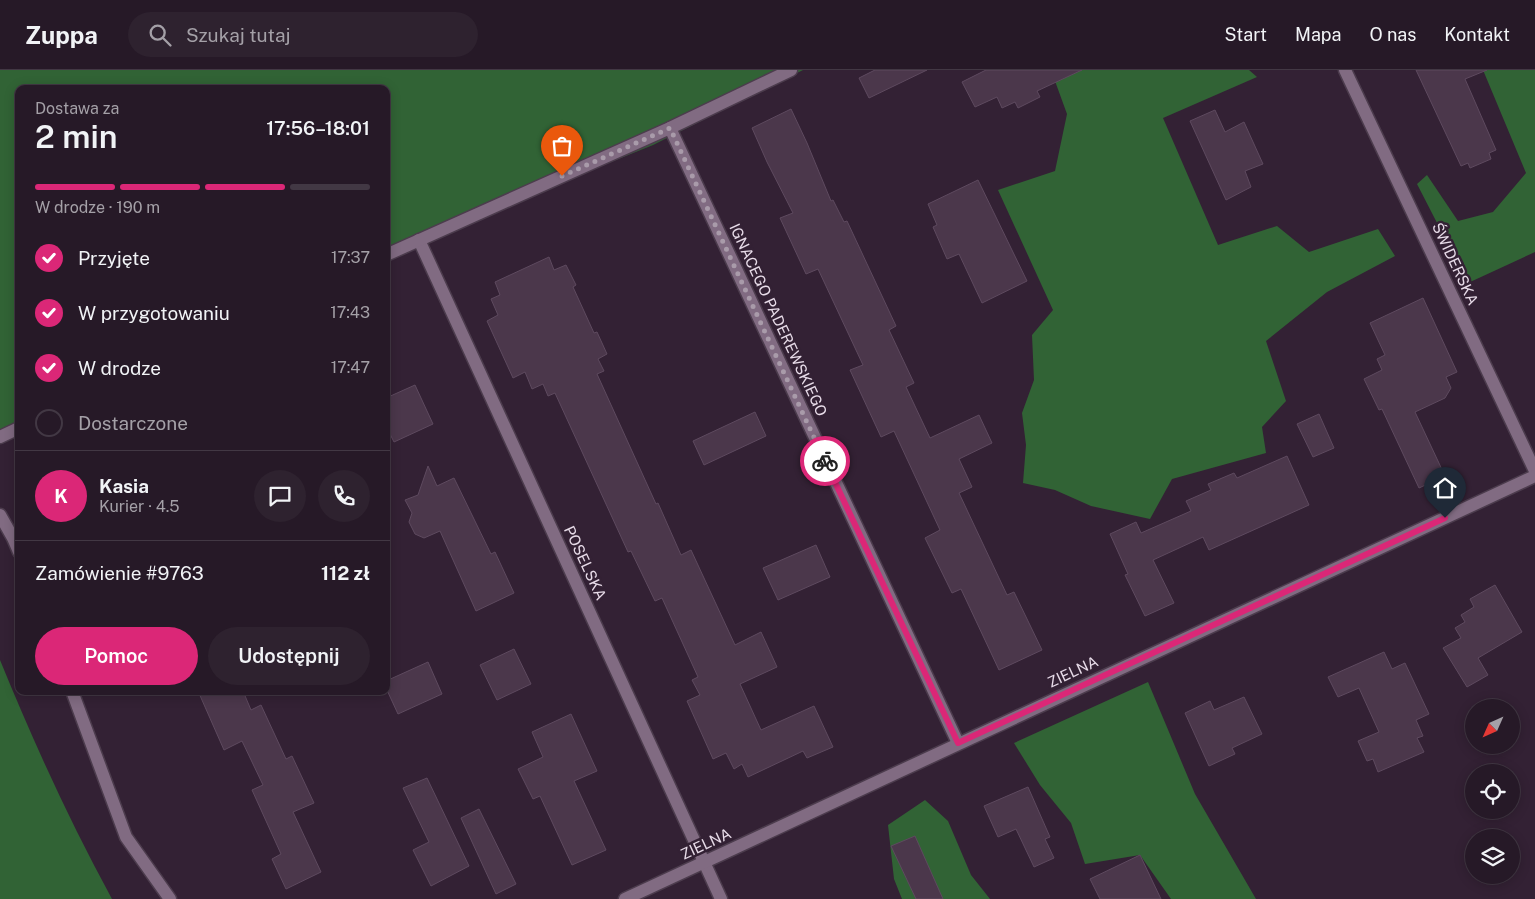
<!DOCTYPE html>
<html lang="pl">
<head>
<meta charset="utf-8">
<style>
	:root { --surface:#261927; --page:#2e222f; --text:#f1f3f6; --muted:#a4a0a7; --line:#423844; --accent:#db2777 }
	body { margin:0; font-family:"Public Sans",sans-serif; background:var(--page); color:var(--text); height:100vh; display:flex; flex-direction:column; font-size:19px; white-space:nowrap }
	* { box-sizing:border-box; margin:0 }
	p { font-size:16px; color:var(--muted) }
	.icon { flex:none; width:28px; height:28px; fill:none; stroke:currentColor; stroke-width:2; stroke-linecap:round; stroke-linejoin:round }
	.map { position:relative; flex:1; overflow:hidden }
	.panel { position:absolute; left:15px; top:15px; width:375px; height:610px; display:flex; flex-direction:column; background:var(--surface); border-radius:10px; box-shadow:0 2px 12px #0003,0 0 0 1px var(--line) }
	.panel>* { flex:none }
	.needle { width:32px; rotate:225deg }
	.fabs { position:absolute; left:1465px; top:629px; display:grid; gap:10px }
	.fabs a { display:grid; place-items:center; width:55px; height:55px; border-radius:50%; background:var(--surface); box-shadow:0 2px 12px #0003,0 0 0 1px var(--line); font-size:25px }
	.pin { position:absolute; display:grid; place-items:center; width:42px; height:42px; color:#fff; margin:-51px -21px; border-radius:50% 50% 50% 0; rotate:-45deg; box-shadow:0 0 5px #0007 }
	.pin .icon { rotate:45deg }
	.courier { position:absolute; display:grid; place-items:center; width:50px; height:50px; margin:-25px; border:4px solid #db2777; border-radius:50%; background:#fff; color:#222; box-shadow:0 1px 6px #0007 }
	.summary em { font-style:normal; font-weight:600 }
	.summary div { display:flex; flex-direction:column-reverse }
	.summary { display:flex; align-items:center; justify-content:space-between; height:85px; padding:0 20px }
	h1 { font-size:32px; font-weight:600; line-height:38px }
	.bar { display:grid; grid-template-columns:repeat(4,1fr); gap:8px 5px; align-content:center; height:60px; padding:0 20px }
	.bar i { height:6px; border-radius:4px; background:var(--line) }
	.bar .current { background:var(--accent) }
	.bar p { grid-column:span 4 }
	.line { display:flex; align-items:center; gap:12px; padding:0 20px; border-top:1px solid var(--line) }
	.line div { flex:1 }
	.round { display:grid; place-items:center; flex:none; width:52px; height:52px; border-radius:26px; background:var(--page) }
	ol { padding:0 20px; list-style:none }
	li { display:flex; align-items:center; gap:15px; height:55px }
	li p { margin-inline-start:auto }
	li .icon { padding:5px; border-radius:50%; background:var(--accent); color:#fff; stroke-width:4 }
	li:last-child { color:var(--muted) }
	li i { width:28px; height:28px; border:2px solid var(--line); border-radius:50% }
	.primary-button { display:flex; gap:10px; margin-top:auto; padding:10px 20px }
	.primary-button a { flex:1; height:58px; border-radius:30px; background:var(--accent); color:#fff; font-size:20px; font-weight:600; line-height:58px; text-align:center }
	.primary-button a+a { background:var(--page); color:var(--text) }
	header { display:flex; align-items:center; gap:30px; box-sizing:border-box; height:70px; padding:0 25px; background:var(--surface); border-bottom:1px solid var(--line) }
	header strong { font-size:24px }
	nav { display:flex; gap:28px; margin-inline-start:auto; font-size:18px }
	.search { width:350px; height:45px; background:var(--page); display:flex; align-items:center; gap:12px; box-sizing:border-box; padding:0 18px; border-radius:28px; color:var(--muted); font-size:19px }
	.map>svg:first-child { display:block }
	.forest { fill:#316335 }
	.building { fill:#4b374b; stroke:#5e4a5f }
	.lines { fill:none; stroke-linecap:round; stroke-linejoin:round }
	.minor-casing { stroke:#4c3c4d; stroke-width:15 }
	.minor { stroke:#816b82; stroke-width:12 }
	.done { stroke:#a99baa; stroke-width:5; stroke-dasharray:0 9 }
	.route { stroke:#db2777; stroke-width:6 }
	.labels { text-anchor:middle; stroke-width:5; stroke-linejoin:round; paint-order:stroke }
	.street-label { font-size:15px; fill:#e8dce9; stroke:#332134 }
</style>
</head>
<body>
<header>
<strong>Zuppa</strong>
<div class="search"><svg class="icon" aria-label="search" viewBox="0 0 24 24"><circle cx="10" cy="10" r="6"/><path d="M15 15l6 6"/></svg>Szukaj tutaj</div>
<nav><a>Start</a><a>Mapa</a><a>O nas</a><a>Kontakt</a></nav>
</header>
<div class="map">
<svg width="1535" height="829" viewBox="0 0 1535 829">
	<rect width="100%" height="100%" fill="#332134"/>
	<!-- forest -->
	<g class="forest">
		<polygon points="0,0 803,0 653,75 419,170 386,185 386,19 19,19 19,358 0,367"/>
		<polygon points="1051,0 1249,0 1257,7 1163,48 1218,175 1277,156 1309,182 1378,159 1395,186 1327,222 1266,271 1286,331 1262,357 1266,383 1172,409 1150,449 1091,436 1055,420 1023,413 1026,375 1022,343 1034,310 1032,265 1053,240 998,120 1055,101 1067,44"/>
		<polygon points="1483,0 1535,0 1535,182 1468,213 1417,114 1427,105 1458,151 1493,142 1526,103"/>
		<path d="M 0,590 C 33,671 70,752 112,829 L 0,829 Z"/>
		<polygon points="1148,612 1195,724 1256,829 1171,829 1140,785 1085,794 1071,753 1040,715 1014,673"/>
		<polygon points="925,730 948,751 971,805 990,829 902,829 894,809 888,755"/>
	</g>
	<!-- building -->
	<g class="building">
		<polygon points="875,0 927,0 869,28 859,8"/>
		<polygon points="986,0 1082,0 1037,21 1040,27 1018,38 1015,32 1002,38 997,27 975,37 962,12"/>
		<polygon points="1416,0 1487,0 1465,9 1496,80 1489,83 1491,89 1470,98 1468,93 1461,96"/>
		<polygon points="791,39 807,73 831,131 833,130 844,152 847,151 896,256 889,260 914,313 906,317 930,368 979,345 992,373 959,389 972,417 959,423 1007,525 1014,522 1042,580 999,600 961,519 952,523 925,468 940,460 894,361 881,367 850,300 863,295 818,199 806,204 780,148 793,143 767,92 752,58"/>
		<polygon points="1215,40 1225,62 1244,52 1263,94 1245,101 1251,117 1226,130 1190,51"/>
		<polygon points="978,110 1027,211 982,233 959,184 947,189 933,157 937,155 928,134"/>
		<polygon points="549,187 554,200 566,195 576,215 573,217 594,263 597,262 607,284 598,289 604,301 597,304 656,434 658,433 681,485 691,480 735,575 761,562 777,597 740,614 761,660 814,636 833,677 807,688 803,681 748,707 742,694 734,699 726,683 713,689 687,631 700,625 692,610 698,607 662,528 655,531 631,481 628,482 555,323 548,326 543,314 532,319 525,302 513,308 487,251 498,245 491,229 500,225 495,212"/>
		<polygon points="1423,228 1457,302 1446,307 1451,318 1445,328 1415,342 1445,406 1419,418 1382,339 1379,340 1364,309 1382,300 1377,289 1385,285 1370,253"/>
		<polygon points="415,315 433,354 394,372 386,356 386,328"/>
		<polygon points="755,342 766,366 704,395 693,371"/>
		<polygon points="1319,344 1334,378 1313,387 1297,354"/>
		<polygon points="1287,386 1309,435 1209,480 1203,467 1153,490 1174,533 1145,546 1125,505 1128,504 1110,464 1136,452 1141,463 1191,441 1186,431 1211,420 1208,414 1234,403 1237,408"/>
		<polygon points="428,396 437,416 454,408 491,484 495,482 514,523 476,541 440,461 424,468 415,464 409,452 412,443 405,430 418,425"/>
		<polygon points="816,475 830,507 778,530 763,498"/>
		<polygon points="1495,515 1522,562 1478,588 1488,605 1467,617 1443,578 1461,568 1455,558 1465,552 1461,545 1474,537 1470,529"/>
		<polygon points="514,579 531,614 497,630 480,595"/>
		<polygon points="1384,582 1392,599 1405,593 1429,644 1416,650 1423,666 1417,668 1424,682 1378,702 1373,689 1367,691 1358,671 1379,662 1359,618 1338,627 1328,607"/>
		<polygon points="428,592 442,624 398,644 386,618 386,611"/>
		<polygon points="198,621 243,621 251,640 261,635 286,689 292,686 314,733 293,742 321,802 286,819 272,789 281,784 252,720 263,715 242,671 224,680"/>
		<polygon points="1244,627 1262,664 1232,678 1235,684 1209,696 1185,643 1210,631 1214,640"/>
		<polygon points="571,644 597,701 574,711 606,780 572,795 540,726 533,729 518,699 543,687 532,662"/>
		<polygon points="427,708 469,796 431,816 413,780 429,772 403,718"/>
		<polygon points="1028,717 1050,767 1045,769 1054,788 1034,797 1016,759 998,767 984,736"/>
		<polygon points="479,739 516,814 496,824 461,748"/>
		<polygon points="915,766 943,829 916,829 891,776"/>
		<polygon points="1140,785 1161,829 1100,829 1090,809"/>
	</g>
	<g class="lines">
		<!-- minor casing -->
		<g class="minor-casing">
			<g id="minor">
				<polyline points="1345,0 1535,401"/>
				<polyline points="670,58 958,673"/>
				<polyline points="419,170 721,829"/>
				<polyline points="386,185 670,58 791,0"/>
				<polyline points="0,367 19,358"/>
				<polyline points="0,445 13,468 19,482"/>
				<polyline points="72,621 126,767 170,829"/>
				<polyline points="625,829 1535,406"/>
			</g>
		</g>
		<!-- minor -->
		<use href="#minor" class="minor"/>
	</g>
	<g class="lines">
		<!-- done -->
		<polyline class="done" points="562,106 670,58 825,391"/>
		<!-- route -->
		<polyline class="route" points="825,391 958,673 1445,448"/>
	</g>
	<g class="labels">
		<!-- street labels -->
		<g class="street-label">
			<text transform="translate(1455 194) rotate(65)" y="5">ŚWIDERSKA</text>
			<text transform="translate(778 250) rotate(65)" y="5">IGNACEGO PADEREWSKIEGO</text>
			<text transform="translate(585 493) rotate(65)" y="5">POSELSKA</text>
			<text transform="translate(1073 602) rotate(-25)" y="5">ZIELNA</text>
			<text transform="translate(706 774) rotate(-25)" y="5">ZIELNA</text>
		</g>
	</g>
</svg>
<div class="fabs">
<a><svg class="needle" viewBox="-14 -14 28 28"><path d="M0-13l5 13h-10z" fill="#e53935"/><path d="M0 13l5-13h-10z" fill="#a4a0a7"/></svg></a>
<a><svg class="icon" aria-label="locate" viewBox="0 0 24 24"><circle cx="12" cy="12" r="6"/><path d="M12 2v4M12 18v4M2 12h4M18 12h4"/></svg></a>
<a><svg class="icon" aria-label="layers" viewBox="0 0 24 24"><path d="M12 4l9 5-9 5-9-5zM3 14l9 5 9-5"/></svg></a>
</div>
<div class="pin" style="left:562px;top:106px;background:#ea580c"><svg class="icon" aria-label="bag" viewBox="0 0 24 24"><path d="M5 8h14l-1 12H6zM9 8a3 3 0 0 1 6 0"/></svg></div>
<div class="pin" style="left:1445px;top:448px;background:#1f2937"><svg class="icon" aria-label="home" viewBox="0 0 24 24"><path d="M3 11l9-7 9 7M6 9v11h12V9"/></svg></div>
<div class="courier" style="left:825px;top:391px"><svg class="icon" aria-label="bike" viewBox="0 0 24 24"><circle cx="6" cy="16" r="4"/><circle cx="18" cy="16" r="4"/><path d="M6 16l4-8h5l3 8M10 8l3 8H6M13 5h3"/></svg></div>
<section class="panel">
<div class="summary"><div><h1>2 min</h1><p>Dostawa za</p></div><em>17:56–18:01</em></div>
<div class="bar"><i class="current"></i><i class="current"></i><i class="current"></i><i></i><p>W drodze · 190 m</p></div>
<ol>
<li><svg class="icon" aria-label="check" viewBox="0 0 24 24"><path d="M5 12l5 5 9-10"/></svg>Przyjęte<p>17:37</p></li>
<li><svg class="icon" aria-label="check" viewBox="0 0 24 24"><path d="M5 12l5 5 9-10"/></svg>W przygotowaniu<p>17:43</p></li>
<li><svg class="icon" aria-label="check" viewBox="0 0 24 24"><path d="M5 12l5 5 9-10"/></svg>W drodze<p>17:47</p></li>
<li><i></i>Dostarczone</li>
</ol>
<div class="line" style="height:90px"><b class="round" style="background:var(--accent);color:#fff">K</b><div><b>Kasia</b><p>Kurier · 4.5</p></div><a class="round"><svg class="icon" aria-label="chat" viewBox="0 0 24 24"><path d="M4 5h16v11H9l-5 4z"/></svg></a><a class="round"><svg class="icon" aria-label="phone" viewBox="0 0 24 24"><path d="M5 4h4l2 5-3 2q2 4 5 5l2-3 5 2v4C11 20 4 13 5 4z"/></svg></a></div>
<div class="line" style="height:65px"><div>Zamówienie #9763</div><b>112 zł</b></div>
<div class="primary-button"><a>Pomoc</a><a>Udostępnij</a></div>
</section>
</div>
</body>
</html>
